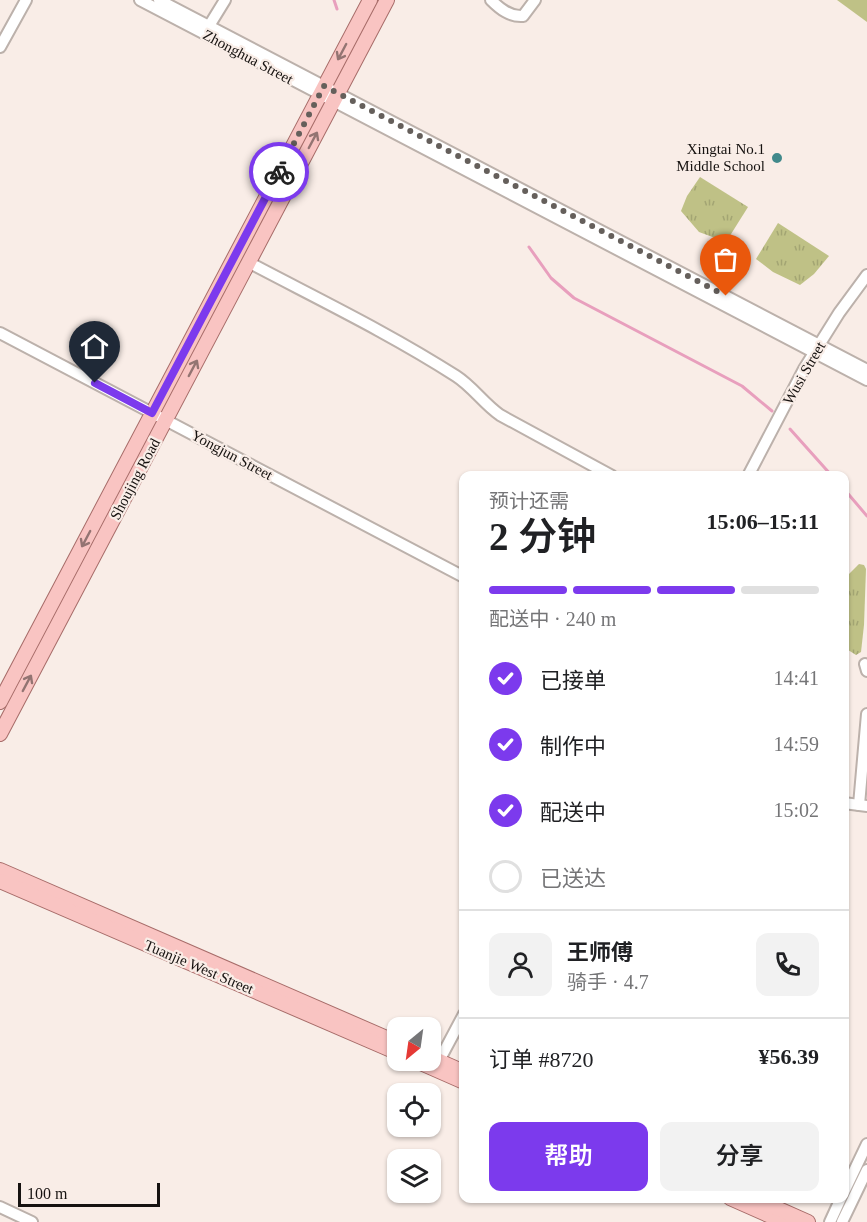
<!DOCTYPE html>
<html lang="zh">
<head>
<meta charset="utf-8">
<style>
	:root { --surface:#fff; --page:#f2f2f2; --text:#202124; --muted:#757577; --line:#e0e0e0; --accent:#7c3aed }
	body { margin:0; font-family:"Times New Roman","Noto Sans SC",serif; background:var(--page); color:var(--text); height:100vh; display:flex; flex-direction:column; font-size:22px; white-space:nowrap }
	* { box-sizing:border-box; margin:0 }
	p { font-size:20px; color:var(--muted) }
	.icon { flex:none; width:33px; height:33px; fill:none; stroke:currentColor; stroke-width:2; stroke-linecap:round; stroke-linejoin:round }
	.map { position:relative; flex:1; overflow:hidden }
	.panel { position:absolute; left:459px; top:471px; width:390px; height:732px; display:flex; flex-direction:column; background:var(--surface); border-radius:12px; box-shadow:0 2px 4px #0004 }
	.panel>* { flex:none }
	.needle { width:39px; rotate:209deg }
	.fabs { position:absolute; left:387px; top:1017px; display:grid; gap:12px }
	.fabs a { display:grid; place-items:center; width:54px; height:54px; border-radius:12px; background:var(--surface); box-shadow:0 2px 4px #0004; font-size:30px }
	.scale { position:absolute; left:18px; bottom:15px; width:142px; box-sizing:border-box; padding-left:6px; border:3px solid #161210; border-top:0; font-size:16px; line-height:21px; white-space:nowrap; color:#161210; -webkit-text-stroke:4px #f9ede7; paint-order:stroke }
	.pin { position:absolute; display:grid; place-items:center; width:51px; height:51px; color:#fff; margin:-62px -26px; border-radius:50% 50% 50% 0; rotate:-45deg; box-shadow:0 0 6px #0007 }
	.pin .icon { rotate:45deg }
	.courier { position:absolute; display:grid; place-items:center; width:60px; height:60px; margin:-30px; border:4px solid #7c3aed; border-radius:50%; background:#fff; color:#222; box-shadow:0 2px 8px #0007 }
	.overview em { font-style:normal; font-weight:600 }
	.overview div { display:flex; flex-direction:column-reverse }
	.overview { display:flex; align-items:center; justify-content:space-between; height:102px; padding:0 30px }
	h1 { font-size:39px; font-weight:600; line-height:45px }
	.bar { display:grid; grid-template-columns:repeat(4,1fr); gap:9px 6px; align-content:center; height:72px; padding:0 30px }
	.bar i { height:8px; border-radius:4px; background:var(--line) }
	.bar .selected { background:var(--accent) }
	.bar p { grid-column:span 4 }
	.line { display:flex; align-items:center; gap:15px; padding:0 30px; border-top:2px solid var(--line) }
	.line div { flex:1 }
	.round { display:grid; place-items:center; flex:none; width:63px; height:63px; border-radius:12px; background:var(--page) }
	ol { padding:0 30px; list-style:none }
	li { display:flex; align-items:center; gap:18px; height:66px }
	li p { margin-inline-start:auto }
	li .icon { padding:6px; border-radius:50%; background:var(--accent); color:#fff; stroke-width:4 }
	li:last-child { color:var(--muted) }
	li i { width:33px; height:33px; border:3px solid var(--line); border-radius:50% }
	.primary-button { display:flex; gap:12px; margin-top:auto; padding:12px 30px }
	.primary-button a { flex:1; height:69px; border-radius:12px; background:var(--accent); color:#fff; font-size:24px; font-weight:600; line-height:69px; text-align:center }
	.primary-button a+a { background:var(--page); color:var(--text) }
	.map>svg:first-child { display:block }
	.grass { fill:url(#grass-tufts) }
	.green { fill:#bfc186 }
	.lines { fill:none; stroke-linecap:round; stroke-linejoin:round }
	.stream { stroke:#e89fbd; stroke-width:3 }
	.minor-casing { stroke:#bcb1ab; stroke-width:14 }
	.major-casing { stroke:#a76c69; stroke-width:16 }
	.minor { stroke:#fff; stroke-width:10 }
	.major { stroke:#f9c4c2; stroke-width:14 }
	.oneway { stroke:#937472 }
	.done { stroke:#655f5b; stroke-width:6; stroke-dasharray:0 10.8 }
	.route { stroke:#7c3aed; stroke-width:8 }
	.poi-dot { fill:#41898b; stroke:#f9ede7; stroke-width:2 }
	.labels { text-anchor:middle; stroke-width:4.5; stroke-linejoin:round; paint-order:stroke }
	.street-label { font-size:15px; fill:#161210; stroke:#f9ede7 }
	.poi-label { font-size:15px; fill:#161210; stroke:#f9ede7; text-anchor:end }
</style>
</head>
<body>
<div class="map">
<svg width="867" height="1222" viewBox="0 0 867 1222">
	<defs>
		<pattern id="grass-tufts" width="24" height="20" patternUnits="userSpaceOnUse" patternTransform="scale(1.5)"><rect width="24" height="20" fill="#bfc186"/><path d="M3 7l-1-3M5 7V3M7 7l1-3M15 17l-1-3M17 17v-4M19 17l1-3" fill="none" stroke="#a3a573"/></pattern>
	</defs>
	<rect width="100%" height="100%" fill="#f9ede7"/>
	<!-- grass -->
	<g class="grass">
		<polygon points="700,177 748,207 726,242 699,232 681,211 687,196"/>
		<polygon points="778,223 829,256 814,274 800,285 773,272 756,259"/>
		<polygon points="859,564 864,565 866,569 864,625 861,652 856,655 845,648 844,579"/>
	</g>
	<!-- green -->
	<polygon class="green" points="837,0 867,0 867,22"/>
	<g class="lines">
		<!-- stream -->
		<g class="stream">
			<polyline points="334,0 337,9"/>
			<polyline points="529,247 551,278 574,298 742,386 772,411"/>
			<polyline points="790,429 832,476"/>
			<polyline points="844,489 867,516"/>
		</g>
		<!-- minor casing -->
		<g class="minor-casing">
			<g id="minor">
				<polyline points="140,0 867,380"/>
				<polyline points="159,0 867,370"/>
				<path d="M 491,0 C 500,9 510,17 523,16 L 535,0"/>
				<polyline points="209,26 225,0"/>
				<polyline points="0,47 26,0"/>
				<path d="M 248,262 C 318,299 389,333 456,376 C 473,387 483,403 500,415 L 612,476"/>
				<polyline points="0,333 464,577"/>
				<polyline points="748,476 804,369 839,313 867,275"/>
				<polyline points="865,664 867,671"/>
				<polyline points="844,803 867,806"/>
				<polyline points="859,805 867,714"/>
				<polyline points="439,1061 464,1014"/>
				<polyline points="844,1192 867,1144"/>
				<polyline points="0,1207 32,1222"/>
				<polyline points="830,1222 841,1198"/>
				<polyline points="842,1222 867,1170"/>
			</g>
		</g>
		<!-- major casing -->
		<g class="major-casing">
			<g id="major">
				<polyline points="0,702 370,0"/>
				<polyline points="0,734 387,0"/>
				<polyline points="0,870 398,1043"/>
				<polyline points="0,881 398,1053"/>
				<polyline points="430,1057 464,1072"/>
				<polyline points="414,1060 464,1082"/>
				<polyline points="730,1198 784,1222"/>
				<polyline points="754,1198 808,1222"/>
			</g>
		</g>
		<!-- minor -->
		<use href="#minor" class="minor"/>
		<!-- major -->
		<use href="#major" class="major"/>
	</g>
	<!-- one-way arrows -->
	<defs><path id="oneway-shaft" d="M-6 0H5M1.5-3L5.5 0L1.5 3" fill="none" stroke-width="1.6" stroke-linecap="round" stroke-linejoin="round" transform="scale(1.5)"/></defs>
	<g class="oneway">
		<use href="#oneway-shaft" transform="translate(342 52) rotate(118)"/>
		<use href="#oneway-shaft" transform="translate(313 140) rotate(-62)"/>
		<use href="#oneway-shaft" transform="translate(193 368) rotate(-62)"/>
		<use href="#oneway-shaft" transform="translate(86 539) rotate(118)"/>
		<use href="#oneway-shaft" transform="translate(27 683) rotate(-62)"/>
	</g>
	<g class="lines">
		<!-- done -->
		<polyline class="done" points="279,172 324,86 726,296"/>
		<!-- route -->
		<polyline class="route" points="95,383 152,413 279,172"/>
	</g>
	<!-- markers -->
	<circle class="poi-dot" cx="777" cy="158" r="6"/>
	<g class="labels">
		<!-- street labels -->
		<g class="street-label">
			<text transform="translate(248 57) rotate(28)" y="5">Zhonghua Street</text>
			<text transform="translate(804 373) rotate(-60)" y="5">Wusi Street</text>
			<text transform="translate(232 455) rotate(28)" y="5">Yongjun Street</text>
			<text transform="translate(135 479) rotate(-62)" y="5">Shoujing Road</text>
			<text transform="translate(199 967) rotate(23)" y="5">Tuanjie West Street</text>
		</g>
		<!-- poi labels -->
		<g class="poi-label">
			<text x="765" y="154">Xingtai No.1<tspan x="765" dy="17">Middle School</tspan></text>
		</g>
	</g>
</svg>
<div class="fabs">
<a><svg class="needle" viewBox="-14 -14 28 28"><path d="M0-13l5 13h-10z" fill="#e53935"/><path d="M0 13l5-13h-10z" fill="#757577"/></svg></a>
<a><svg class="icon" aria-label="locate" viewBox="0 0 24 24"><circle cx="12" cy="12" r="6"/><path d="M12 2v4M12 18v4M2 12h4M18 12h4"/></svg></a>
<a><svg class="icon" aria-label="layers" viewBox="0 0 24 24"><path d="M12 4l9 5-9 5-9-5zM3 14l9 5 9-5"/></svg></a>
</div>
<div class="scale">100 m</div>
<div class="pin" style="left:726px;top:296px;background:#ea580c"><svg class="icon" aria-label="bag" viewBox="0 0 24 24"><path d="M5 8h14l-1 12H6zM9 8a3 3 0 0 1 6 0"/></svg></div>
<div class="pin" style="left:95px;top:383px;background:#1f2937"><svg class="icon" aria-label="home" viewBox="0 0 24 24"><path d="M3 11l9-7 9 7M6 9v11h12V9"/></svg></div>
<div class="courier" style="left:279px;top:172px"><svg class="icon" aria-label="bike" viewBox="0 0 24 24"><circle cx="6" cy="16" r="4"/><circle cx="18" cy="16" r="4"/><path d="M6 16l4-8h5l3 8M10 8l3 8H6M13 5h3"/></svg></div>
<section class="panel">
<div class="overview"><div><h1>2 分钟</h1><p>预计还需</p></div><em>15:06–15:11</em></div>
<div class="bar"><i class="selected"></i><i class="selected"></i><i class="selected"></i><i></i><p>配送中 · 240 m</p></div>
<ol>
<li><svg class="icon" aria-label="check" viewBox="0 0 24 24"><path d="M5 12l5 5 9-10"/></svg>已接单<p>14:41</p></li>
<li><svg class="icon" aria-label="check" viewBox="0 0 24 24"><path d="M5 12l5 5 9-10"/></svg>制作中<p>14:59</p></li>
<li><svg class="icon" aria-label="check" viewBox="0 0 24 24"><path d="M5 12l5 5 9-10"/></svg>配送中<p>15:02</p></li>
<li><i></i>已送达</li>
</ol>
<div class="line" style="height:108px"><a class="round"><svg class="icon" aria-label="person" viewBox="0 0 24 24"><circle cx="12" cy="8" r="4"/><path d="M4 21q1-7 8-7t8 7"/></svg></a><div><b>王师傅</b><p>骑手 · 4.7</p></div><a class="round"><svg class="icon" aria-label="phone" viewBox="0 0 24 24"><path d="M5 4h4l2 5-3 2q2 4 5 5l2-3 5 2v4C11 20 4 13 5 4z"/></svg></a></div>
<div class="line" style="height:78px"><div>订单 #8720</div><b>¥56.39</b></div>
<div class="primary-button"><a>帮助</a><a>分享</a></div>
</section>
</div>
</body>
</html>
